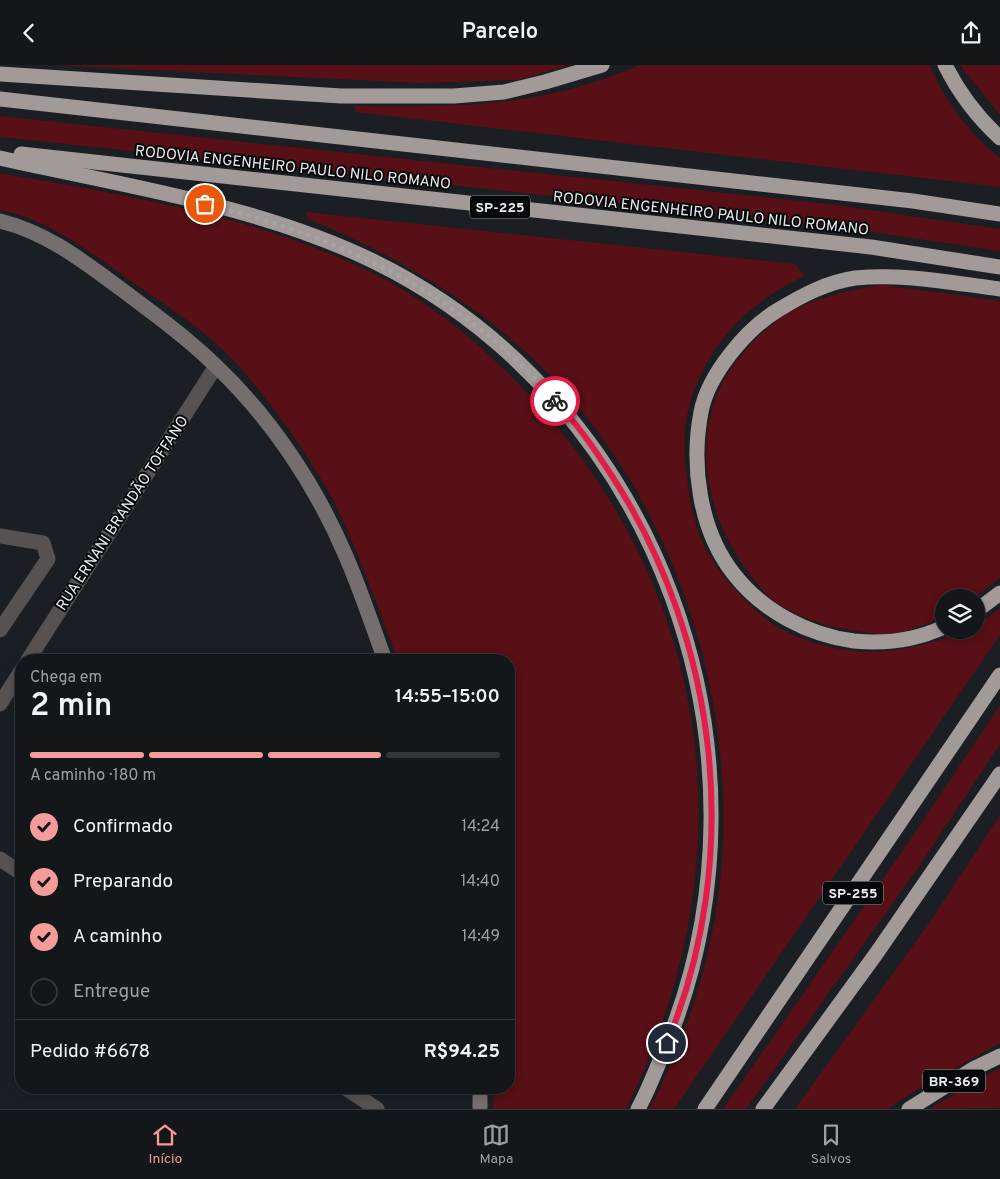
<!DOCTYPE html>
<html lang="pt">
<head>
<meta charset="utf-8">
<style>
	:root { --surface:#14171a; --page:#1d2023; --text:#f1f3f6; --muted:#9d9fa2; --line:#333639; --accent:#f59b99 }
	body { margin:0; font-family:Overpass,sans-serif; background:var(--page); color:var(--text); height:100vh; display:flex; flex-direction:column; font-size:19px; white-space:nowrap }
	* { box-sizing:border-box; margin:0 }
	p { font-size:16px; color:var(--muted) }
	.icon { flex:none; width:28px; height:28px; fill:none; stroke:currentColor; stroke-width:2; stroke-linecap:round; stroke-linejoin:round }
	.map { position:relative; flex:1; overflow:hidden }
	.sheet { position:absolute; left:15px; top:589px; width:500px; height:440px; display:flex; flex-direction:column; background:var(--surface); border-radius:20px; box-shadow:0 2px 8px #0003,0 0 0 1px var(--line) }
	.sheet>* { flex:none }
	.controls { position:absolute; left:935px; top:524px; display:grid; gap:10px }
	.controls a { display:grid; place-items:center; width:50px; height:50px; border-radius:50%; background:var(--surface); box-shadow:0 2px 8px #0003,0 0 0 1px var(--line); font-size:25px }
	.pin { position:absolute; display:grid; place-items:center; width:42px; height:42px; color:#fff; margin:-21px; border:2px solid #fff; border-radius:50%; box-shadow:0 1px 5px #0007 }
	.courier { position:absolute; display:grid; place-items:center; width:50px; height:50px; margin:-25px; border:4px solid #e11d48; border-radius:50%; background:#fff; color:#222; box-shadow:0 1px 6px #0007 }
	.overview em { font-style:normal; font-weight:600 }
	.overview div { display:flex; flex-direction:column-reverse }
	.overview { display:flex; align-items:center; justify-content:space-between; height:85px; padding:0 15px }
	h1 { font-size:32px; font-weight:600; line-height:38px }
	.bar { display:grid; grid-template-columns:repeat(4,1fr); gap:8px 5px; align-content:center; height:60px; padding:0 15px }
	.bar i { height:6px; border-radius:4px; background:var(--line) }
	.bar .on { background:var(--accent) }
	.bar p { grid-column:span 4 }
	.line { display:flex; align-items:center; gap:12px; padding:0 15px; border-top:1px solid var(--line) }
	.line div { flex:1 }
	ol { padding:0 15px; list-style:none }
	li { display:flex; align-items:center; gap:15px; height:55px }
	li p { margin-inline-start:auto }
	li .icon { padding:5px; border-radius:50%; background:var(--accent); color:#111; stroke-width:4 }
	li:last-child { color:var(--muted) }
	li i { width:28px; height:28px; border:2px solid var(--line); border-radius:50% }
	header { display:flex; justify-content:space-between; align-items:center; height:65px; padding:0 15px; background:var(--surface); font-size:22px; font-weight:600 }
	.menu { display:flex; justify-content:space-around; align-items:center; height:70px; border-top:1px solid var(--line); background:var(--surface); font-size:14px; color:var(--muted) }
	.menu a { display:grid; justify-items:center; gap:2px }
	.menu .on { color:var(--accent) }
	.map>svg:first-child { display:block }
	.green { fill:#580f16 }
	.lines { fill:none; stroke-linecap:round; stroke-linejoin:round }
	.minor { stroke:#555251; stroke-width:15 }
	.secondary { stroke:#746f6e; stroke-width:15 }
	.motorway { stroke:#a29999; stroke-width:15 }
	.done { stroke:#a2a4a8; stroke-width:5; stroke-dasharray:0 9 }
	.route { stroke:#e11d48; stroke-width:6 }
	.labels { text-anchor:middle; stroke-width:4; stroke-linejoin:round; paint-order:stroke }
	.shield { fill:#07080a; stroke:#a6a8aa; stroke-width:1 }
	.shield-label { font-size:14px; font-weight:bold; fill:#eaecef }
	.street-label { font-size:15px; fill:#eaecef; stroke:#07080a }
</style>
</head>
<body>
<header><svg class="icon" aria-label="back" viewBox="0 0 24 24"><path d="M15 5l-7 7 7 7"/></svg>Parcelo<svg class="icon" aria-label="share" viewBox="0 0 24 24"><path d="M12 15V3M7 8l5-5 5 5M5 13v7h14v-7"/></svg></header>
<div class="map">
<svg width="1000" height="1044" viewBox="0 0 1000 1044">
	<rect width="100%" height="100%" fill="#1b1f23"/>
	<!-- green -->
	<g class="green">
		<polygon points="48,0 570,0 518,15 420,18"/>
		<path d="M 640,0 L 930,0 C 944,36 970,69 1000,93 L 1000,122 L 356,47 L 354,41 C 460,42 540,43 640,0 Z"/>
		<polygon points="960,0 1000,0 1000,50"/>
		<polygon points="0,51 829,139 1000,164 1000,186 825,160 0,72"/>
		<path d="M 0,108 C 129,131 262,151 380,212 C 444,245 500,296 547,350 C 721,551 742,809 626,1044 L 493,1044 L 494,1023 L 509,1022 L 509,595 L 398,595 C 378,543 360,490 336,441 C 314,397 269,334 236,298 C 205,264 163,239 125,212 C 86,184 49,155 0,145 Z"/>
		<path d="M 306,147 L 795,199 L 805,211 C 746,238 704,282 688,346 C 683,364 684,388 686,406 C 689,428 692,449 699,469 C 710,500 744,538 770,557 C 785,568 808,576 825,581 C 865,591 899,587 937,576 C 951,572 961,565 976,565 L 976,559 L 1000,544 L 1000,570 L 674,1044 L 650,1044 C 689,966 716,883 722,796 C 735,611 663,411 525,286 C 462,229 387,186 308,154 Z"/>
		<path d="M 882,220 L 1000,236 L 1000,513 L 975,532 L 944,532 L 944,551 L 941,553 C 927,558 912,565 898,568 C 880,571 863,567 845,564 C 818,559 791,550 769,532 C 763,526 758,518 752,512 C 711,461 691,386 720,323 C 732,296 766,260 792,246 C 820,231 851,225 882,220 Z"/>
		<polygon points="1000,640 1000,679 920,800 746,1044 723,1044 908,778"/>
		<polygon points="1000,750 1000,978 914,1026 888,1044 795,1044 930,857"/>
		<polygon points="1000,1003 1000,1043 929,1044"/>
	</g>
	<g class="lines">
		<!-- minor -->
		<g class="minor">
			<polyline points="0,471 43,478 48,494 0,565"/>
			<polyline points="28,595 216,301"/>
			<polyline points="0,639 21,606"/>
			<polyline points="0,794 21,808"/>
			<polyline points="344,1022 377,1044"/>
		</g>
		<!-- secondary -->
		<g class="secondary">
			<path d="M 0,156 C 46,167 83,196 121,224 C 153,248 186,272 215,300 C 270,352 315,419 345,489 C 360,523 372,560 385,595"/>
			<polyline points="480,1044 480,1022"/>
		</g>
		<!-- motorway -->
		<g class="motorway">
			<path d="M 945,0 C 959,28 977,52 1000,73"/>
			<polyline points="0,9 341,31 454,31 504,27 545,17 602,0"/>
			<polyline points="0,34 913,136 1000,149"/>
			<polyline points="21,89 871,182 1000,202"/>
			<path d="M 0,93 C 125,121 257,140 373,196 C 659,336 786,689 666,981 C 657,1002 649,1024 638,1044"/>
			<polyline points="976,546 1000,528"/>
			<path d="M 944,562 C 916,575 884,579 854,576 C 808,570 762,546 733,508 C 699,464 691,400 701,347 C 708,310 746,264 778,245 C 801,231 827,217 855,213 C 903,208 952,218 1000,224"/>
			<polyline points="705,1044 1000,610"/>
			<polyline points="763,1044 876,889 1000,709"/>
			<polyline points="909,1044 973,1004 1000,991"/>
		</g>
	</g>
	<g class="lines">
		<!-- done -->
		<path class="done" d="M 205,139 C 318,166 426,212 513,292 C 528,306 541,321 555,336"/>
		<!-- route -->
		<path class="route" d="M 555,336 C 577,358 595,385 612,411 C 720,578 743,794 667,978"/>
	</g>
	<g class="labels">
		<!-- shield labels -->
		<g class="shield">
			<rect x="470" y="130.5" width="60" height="23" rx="4"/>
			<rect x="823" y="816.5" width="60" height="23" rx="4"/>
			<rect x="923" y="1004.5" width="62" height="23" rx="4"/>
		</g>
		<g class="shield-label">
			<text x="500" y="147">SP-225</text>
			<text x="853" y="833">SP-255</text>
			<text x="954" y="1021">BR-369</text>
		</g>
		<!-- street labels -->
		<g class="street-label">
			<text transform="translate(293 102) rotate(6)" y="5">RODOVIA ENGENHEIRO PAULO NILO ROMANO</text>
			<text transform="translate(711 148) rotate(6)" y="5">RODOVIA ENGENHEIRO PAULO NILO ROMANO</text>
			<text transform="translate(122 448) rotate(-57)" y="5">RUA ERNANI BRANDÃO TOFFANO</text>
		</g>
	</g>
</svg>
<div class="controls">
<a><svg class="icon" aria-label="layers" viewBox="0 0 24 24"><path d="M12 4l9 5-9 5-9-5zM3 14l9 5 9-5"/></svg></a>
</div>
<div class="pin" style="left:205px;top:139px;background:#ea580c"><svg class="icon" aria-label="bag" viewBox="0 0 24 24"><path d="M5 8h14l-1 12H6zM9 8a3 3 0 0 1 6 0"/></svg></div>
<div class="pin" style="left:667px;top:978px;background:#1f2937"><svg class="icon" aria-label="home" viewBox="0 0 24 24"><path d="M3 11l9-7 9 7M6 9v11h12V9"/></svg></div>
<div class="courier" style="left:555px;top:336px"><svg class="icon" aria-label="bike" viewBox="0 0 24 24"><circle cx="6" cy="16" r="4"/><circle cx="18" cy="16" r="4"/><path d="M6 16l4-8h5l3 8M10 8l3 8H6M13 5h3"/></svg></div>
<section class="sheet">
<div class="overview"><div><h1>2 min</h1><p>Chega em</p></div><em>14:55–15:00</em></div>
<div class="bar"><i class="on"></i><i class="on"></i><i class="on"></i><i></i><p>A caminho · 180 m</p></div>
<ol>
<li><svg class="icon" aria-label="check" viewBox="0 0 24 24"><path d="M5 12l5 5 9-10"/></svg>Confirmado<p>14:24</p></li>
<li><svg class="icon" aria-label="check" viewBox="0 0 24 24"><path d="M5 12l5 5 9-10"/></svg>Preparando<p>14:40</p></li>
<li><svg class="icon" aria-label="check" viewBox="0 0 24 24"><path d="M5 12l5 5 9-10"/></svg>A caminho<p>14:49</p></li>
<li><i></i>Entregue</li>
</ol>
<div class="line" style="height:65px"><div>Pedido #6678</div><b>R$94.25</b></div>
</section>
</div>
<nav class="menu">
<a class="on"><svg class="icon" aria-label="home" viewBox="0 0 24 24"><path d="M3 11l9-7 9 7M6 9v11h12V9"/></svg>Início</a>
<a><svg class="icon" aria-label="map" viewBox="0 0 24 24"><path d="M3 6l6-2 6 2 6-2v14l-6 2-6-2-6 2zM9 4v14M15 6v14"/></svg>Mapa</a>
<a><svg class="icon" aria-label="saved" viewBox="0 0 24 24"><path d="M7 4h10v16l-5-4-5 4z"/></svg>Salvos</a>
</nav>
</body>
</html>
